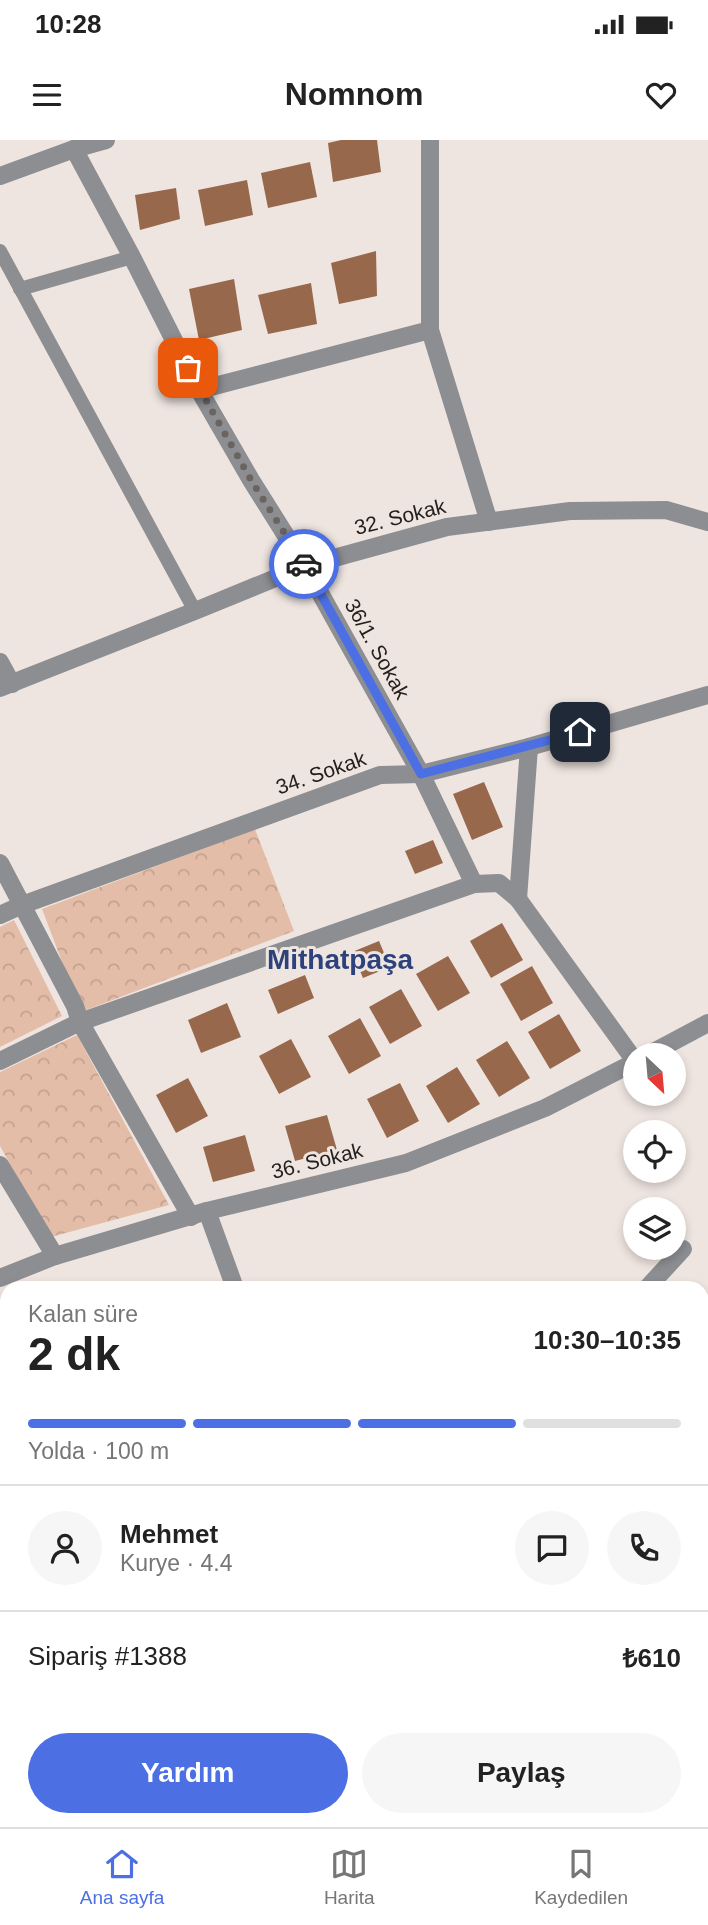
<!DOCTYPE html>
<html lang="tr">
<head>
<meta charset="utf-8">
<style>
	:root { --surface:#fff; --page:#f6f6f6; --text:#222; --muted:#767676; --line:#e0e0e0; --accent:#4c70e4 }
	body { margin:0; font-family:Helvetica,sans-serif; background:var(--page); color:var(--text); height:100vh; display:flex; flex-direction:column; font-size:26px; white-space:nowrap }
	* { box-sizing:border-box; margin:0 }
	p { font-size:23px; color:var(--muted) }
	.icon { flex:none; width:38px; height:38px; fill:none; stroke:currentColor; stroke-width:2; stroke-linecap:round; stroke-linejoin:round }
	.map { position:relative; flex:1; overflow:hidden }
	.drawer { position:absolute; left:0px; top:1141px; width:709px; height:546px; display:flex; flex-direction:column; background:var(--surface); border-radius:21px 21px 0 0; box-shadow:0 4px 10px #0003 }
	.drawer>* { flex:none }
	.needle { width:46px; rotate:154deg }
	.fabs { position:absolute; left:623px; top:903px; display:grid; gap:14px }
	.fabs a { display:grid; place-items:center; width:63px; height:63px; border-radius:50%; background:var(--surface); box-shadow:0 4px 10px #0003; font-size:35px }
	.pin { position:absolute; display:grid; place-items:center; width:60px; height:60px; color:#fff; margin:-30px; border-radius:14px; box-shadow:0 4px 10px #0006 }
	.courier { position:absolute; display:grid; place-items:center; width:70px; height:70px; margin:-35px; border:5px solid #4c70e4; border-radius:50%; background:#fff; color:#222; box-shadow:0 2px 9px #0007 }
	.overview em { font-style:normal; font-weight:800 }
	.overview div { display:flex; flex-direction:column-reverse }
	.overview { display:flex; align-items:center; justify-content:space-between; height:119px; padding:0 28px }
	h1 { font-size:46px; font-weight:800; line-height:52px }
	.bar { display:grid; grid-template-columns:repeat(4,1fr); gap:10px 7px; align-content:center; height:84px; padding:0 28px }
	.bar i { height:9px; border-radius:5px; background:var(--line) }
	.bar .active { background:var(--accent) }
	.bar p { grid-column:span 4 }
	.line { display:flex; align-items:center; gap:18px; padding:0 28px; border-top:2px solid var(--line) }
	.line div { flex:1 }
	.round { display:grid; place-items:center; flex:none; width:74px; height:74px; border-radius:37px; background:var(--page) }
	.primary-button { display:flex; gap:14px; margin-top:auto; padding:14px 28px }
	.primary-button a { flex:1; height:80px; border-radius:42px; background:var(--accent); color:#fff; font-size:28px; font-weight:800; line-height:80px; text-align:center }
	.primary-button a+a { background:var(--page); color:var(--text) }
	.status { display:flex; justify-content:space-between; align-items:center; height:49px; padding:0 35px; background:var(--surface); direction:ltr }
	.status svg { height:19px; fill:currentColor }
	header { display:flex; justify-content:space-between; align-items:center; height:91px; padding:0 28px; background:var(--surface); font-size:32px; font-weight:800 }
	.dock { display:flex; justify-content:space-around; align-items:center; height:98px; border-top:2px solid var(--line); background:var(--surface); font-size:19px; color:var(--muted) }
	.dock a { display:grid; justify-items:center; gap:4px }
	.dock .active { color:var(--accent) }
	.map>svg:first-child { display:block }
	.park { fill:url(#park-crowns) }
	.water { fill:url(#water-rules); stroke:#8e6b56; stroke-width:2 }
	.building { fill:#98684c }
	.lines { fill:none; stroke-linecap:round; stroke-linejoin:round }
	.lane { stroke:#8d8e92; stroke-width:14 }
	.street { stroke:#8d8e92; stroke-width:18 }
	.done { stroke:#6a6461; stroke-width:7; stroke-dasharray:0 12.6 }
	.route { stroke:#4c70e4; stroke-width:9 }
	.labels { text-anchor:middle; stroke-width:6; stroke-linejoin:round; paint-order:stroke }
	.street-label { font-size:21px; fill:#221f1d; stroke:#efe5e0 }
	.district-label { font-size:28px; font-weight:bold; fill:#2d417a; stroke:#efe5e0 }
</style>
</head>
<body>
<div class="status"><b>10:28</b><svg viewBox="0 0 49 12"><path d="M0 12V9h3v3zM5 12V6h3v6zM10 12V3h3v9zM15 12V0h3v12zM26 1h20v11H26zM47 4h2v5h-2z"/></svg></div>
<header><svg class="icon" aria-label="menu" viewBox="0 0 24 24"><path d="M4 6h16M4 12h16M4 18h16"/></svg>Nomnom<svg class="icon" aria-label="heart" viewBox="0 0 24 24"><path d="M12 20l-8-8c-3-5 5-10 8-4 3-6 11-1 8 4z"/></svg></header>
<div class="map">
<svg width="708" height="1687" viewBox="0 0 708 1687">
	<defs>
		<pattern id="park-crowns" width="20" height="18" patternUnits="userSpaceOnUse" patternTransform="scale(1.75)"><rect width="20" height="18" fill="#e4bda8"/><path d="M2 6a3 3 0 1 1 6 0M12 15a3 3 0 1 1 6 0" fill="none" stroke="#c3a290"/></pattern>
		<pattern id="water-rules" width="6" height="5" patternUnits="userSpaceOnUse" patternTransform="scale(1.75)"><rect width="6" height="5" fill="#bd8b6e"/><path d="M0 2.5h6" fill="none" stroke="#99715a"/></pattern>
	</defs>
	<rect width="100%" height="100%" fill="#efe5e0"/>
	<!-- park -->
	<g class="park">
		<polygon points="255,689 294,791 81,872 42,769"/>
		<polygon points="14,780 62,876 0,907 0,787"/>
		<polygon points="77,895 169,1065 51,1097 0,1006 0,932"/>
	</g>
	<!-- water -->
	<polygon class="water" points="702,1516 708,1518 708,1687 0,1687 0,1544 7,1541 7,1680 702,1680"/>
	<!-- building -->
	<g class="building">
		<polygon points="341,0 377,0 381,32 333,42 328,3"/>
		<polygon points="310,22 317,57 268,68 261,33"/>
		<polygon points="247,40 253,75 205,86 198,50"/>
		<polygon points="176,48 180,79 140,90 135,55"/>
		<polygon points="376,111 377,156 339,164 331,123"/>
		<polygon points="234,139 242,190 199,200 189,149"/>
		<polygon points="311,143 317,184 268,194 258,155"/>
		<polygon points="484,642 503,687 472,700 453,654"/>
		<polygon points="433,700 443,723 415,734 405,711"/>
		<polygon points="502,783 523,820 491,838 470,801"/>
		<polygon points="379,801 390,827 363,838 352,812"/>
		<polygon points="448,816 470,853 438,871 416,834"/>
		<polygon points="532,826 553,863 521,881 500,844"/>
		<polygon points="305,835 314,858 278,874 268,850"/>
		<polygon points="401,849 422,886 390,904 369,867"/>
		<polygon points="227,863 241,897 201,913 188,880"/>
		<polygon points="559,874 581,911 550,929 528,892"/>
		<polygon points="360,878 381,916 349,934 328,896"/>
		<polygon points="291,899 311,937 279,954 259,916"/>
		<polygon points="507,901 530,938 499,957 476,920"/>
		<polygon points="457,927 480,964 448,983 426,946"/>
		<polygon points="188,938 208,976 176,993 156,955"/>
		<polygon points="400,943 419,981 387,998 367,959"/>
		<polygon points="327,975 337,1010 295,1021 285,986"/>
		<polygon points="245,995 255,1031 213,1042 203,1007"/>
	</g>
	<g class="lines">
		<!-- lane -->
		<g class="lane">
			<polyline points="0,111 195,471"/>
			<polyline points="20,149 132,117"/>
		</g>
		<!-- street -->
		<g class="street">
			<polyline points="74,9 132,117 199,250 251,340 305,426 421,634 474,744 499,743 518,759 635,921"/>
			<polyline points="0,36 74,9 106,0"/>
			<polyline points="430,190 489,382"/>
			<polyline points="199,250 430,190 430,0"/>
			<polyline points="0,522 12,544"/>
			<polyline points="0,548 195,471 305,426 447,387 570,371 666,370 708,382"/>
			<polyline points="0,723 75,866 80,882 191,1077"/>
			<polyline points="518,759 529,607"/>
			<polyline points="0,775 22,765 380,635 421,634 529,607 708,555"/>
			<polyline points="648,915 708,883"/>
			<polyline points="0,921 80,882 474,744"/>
			<polyline points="0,1025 55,1116"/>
			<polyline points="207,1071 235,1148"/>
			<polyline points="0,1138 55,1116 207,1071 406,1023 545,968 635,922"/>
			<polyline points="647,1148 683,1109"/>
		</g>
	</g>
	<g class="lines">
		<!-- done -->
		<polyline class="done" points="188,228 251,340 304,424"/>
		<!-- route -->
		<polyline class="route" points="304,424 421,634 580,592"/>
	</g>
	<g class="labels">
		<!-- street labels -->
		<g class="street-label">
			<text transform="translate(400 377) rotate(-14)" y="7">32. Sokak</text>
			<text transform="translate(377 509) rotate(61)" y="7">36/1. Sokak</text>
			<text transform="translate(321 633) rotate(-19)" y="7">34. Sokak</text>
			<text transform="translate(317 1021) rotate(-14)" y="7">36. Sokak</text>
		</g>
		<!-- district labels -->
		<g class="district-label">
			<text x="340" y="829">Mithatpaşa</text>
		</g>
	</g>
</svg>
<div class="fabs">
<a><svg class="needle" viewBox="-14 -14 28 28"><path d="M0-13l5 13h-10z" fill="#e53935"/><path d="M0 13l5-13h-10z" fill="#767676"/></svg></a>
<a><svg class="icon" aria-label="locate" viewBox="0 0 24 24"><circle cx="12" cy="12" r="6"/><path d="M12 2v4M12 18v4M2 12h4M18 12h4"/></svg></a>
<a><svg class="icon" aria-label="layers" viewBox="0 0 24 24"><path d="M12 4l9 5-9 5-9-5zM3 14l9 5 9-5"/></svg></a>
</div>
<div class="pin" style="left:188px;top:228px;background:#ea580c"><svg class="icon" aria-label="bag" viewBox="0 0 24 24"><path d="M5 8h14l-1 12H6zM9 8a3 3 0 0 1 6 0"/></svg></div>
<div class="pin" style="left:580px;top:592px;background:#1f2937"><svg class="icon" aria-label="home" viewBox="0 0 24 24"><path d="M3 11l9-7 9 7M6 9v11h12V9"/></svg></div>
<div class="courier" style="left:304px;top:424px"><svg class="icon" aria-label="car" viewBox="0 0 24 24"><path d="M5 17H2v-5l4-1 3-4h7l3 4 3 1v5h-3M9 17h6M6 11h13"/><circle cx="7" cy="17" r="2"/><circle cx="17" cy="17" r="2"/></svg></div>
<section class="drawer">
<div class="overview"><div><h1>2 dk</h1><p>Kalan süre</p></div><em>10:30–10:35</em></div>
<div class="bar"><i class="active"></i><i class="active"></i><i class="active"></i><i></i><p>Yolda · 100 m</p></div>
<div class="line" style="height:126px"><a class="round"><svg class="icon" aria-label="person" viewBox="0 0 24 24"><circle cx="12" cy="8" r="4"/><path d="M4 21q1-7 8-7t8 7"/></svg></a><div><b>Mehmet</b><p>Kurye · 4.4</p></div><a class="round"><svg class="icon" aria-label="chat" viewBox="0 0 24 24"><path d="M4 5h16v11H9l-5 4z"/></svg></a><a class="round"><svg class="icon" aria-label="phone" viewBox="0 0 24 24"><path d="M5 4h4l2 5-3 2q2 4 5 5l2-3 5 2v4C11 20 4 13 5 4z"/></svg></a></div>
<div class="line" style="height:91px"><div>Sipariş #1388</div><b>₺610</b></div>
<div class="primary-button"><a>Yardım</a><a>Paylaş</a></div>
</section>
</div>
<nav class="dock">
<a class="active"><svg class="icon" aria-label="home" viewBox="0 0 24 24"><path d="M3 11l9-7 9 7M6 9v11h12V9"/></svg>Ana sayfa</a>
<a><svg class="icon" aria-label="map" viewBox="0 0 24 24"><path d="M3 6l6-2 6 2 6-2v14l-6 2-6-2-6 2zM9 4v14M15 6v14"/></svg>Harita</a>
<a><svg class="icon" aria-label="saved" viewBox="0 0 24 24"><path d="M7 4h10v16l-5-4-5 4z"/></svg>Kaydedilen</a>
</nav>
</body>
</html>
